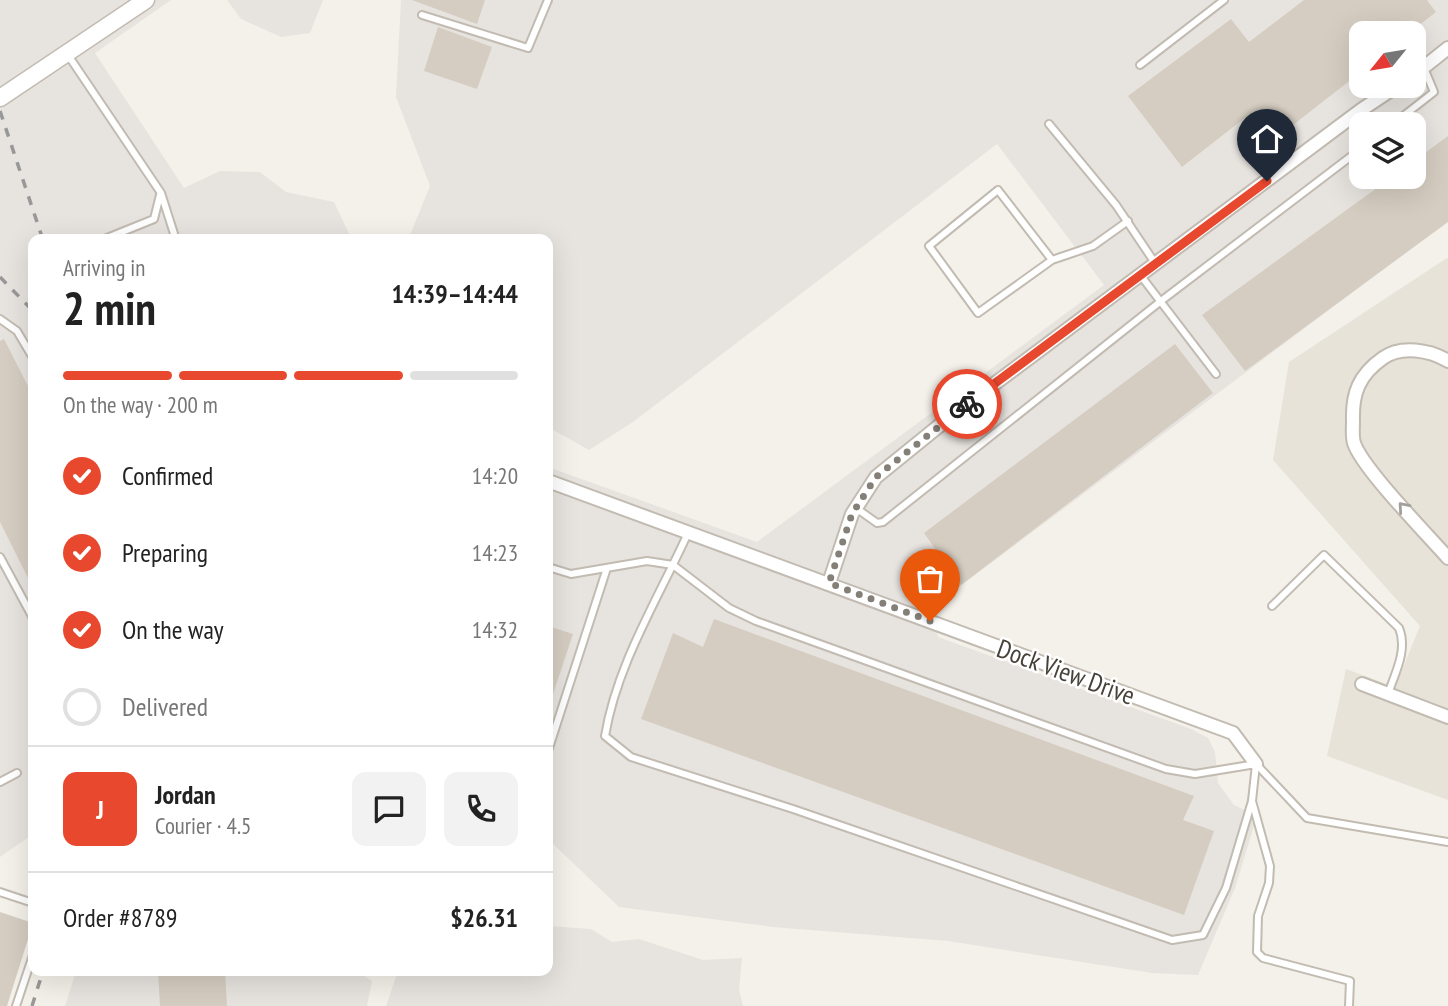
<!DOCTYPE html>
<html lang="en">
<head>
<meta charset="utf-8">
<style>
	:root { --surface:#fff; --page:#f2f2f2; --text:#222; --muted:#767676; --line:#e0e0e0; --accent:#e8482d }
	body { margin:0; font-family:"PT Sans Narrow",sans-serif; background:var(--page); color:var(--text); height:100vh; display:flex; flex-direction:column; font-size:26px; white-space:nowrap }
	* { box-sizing:border-box; margin:0 }
	p { font-size:23px; color:var(--muted) }
	.icon { flex:none; width:38px; height:38px; fill:none; stroke:currentColor; stroke-width:2; stroke-linecap:round; stroke-linejoin:round }
	.map { position:relative; flex:1; overflow:hidden }
	.panel { position:absolute; left:28px; top:234px; width:525px; height:742px; display:flex; flex-direction:column; background:var(--surface); border-radius:14px; box-shadow:0 7px 28px #0002 }
	.panel>* { flex:none }
	.needle { width:46px; rotate:240deg }
	.controls { position:absolute; left:1349px; top:21px; display:grid; gap:14px }
	.controls a { display:grid; place-items:center; width:77px; height:77px; border-radius:14px; background:var(--surface); box-shadow:0 7px 28px #0002; font-size:35px }
	.pin { position:absolute; display:grid; place-items:center; width:60px; height:60px; color:#fff; margin:-72px -30px; border-radius:50% 50% 50% 0; rotate:-45deg; box-shadow:0 0 7px #0007 }
	.pin .icon { rotate:45deg }
	.courier { position:absolute; display:grid; place-items:center; width:70px; height:70px; margin:-35px; border:5px solid #e8482d; border-radius:50%; background:#fff; color:#222; box-shadow:0 2px 9px #0007 }
	.summary em { font-style:normal; font-weight:700 }
	.summary div { display:flex; flex-direction:column-reverse }
	.summary { display:flex; align-items:center; justify-content:space-between; height:119px; padding:0 35px }
	h1 { font-size:46px; font-weight:700; line-height:52px }
	.bar { display:grid; grid-template-columns:repeat(4,1fr); gap:10px 7px; align-content:center; height:84px; padding:0 35px }
	.bar i { height:9px; border-radius:5px; background:var(--line) }
	.bar .on { background:var(--accent) }
	.bar p { grid-column:span 4 }
	.line { display:flex; align-items:center; gap:18px; padding:0 35px; border-top:2px solid var(--line) }
	.line div { flex:1 }
	.round { display:grid; place-items:center; flex:none; width:74px; height:74px; border-radius:14px; background:var(--page) }
	ol { padding:0 35px; list-style:none }
	li { display:flex; align-items:center; gap:21px; height:77px }
	li p { margin-inline-start:auto }
	li .icon { padding:7px; border-radius:50%; background:var(--accent); color:#fff; stroke-width:4 }
	li:last-child { color:var(--muted) }
	li i { width:38px; height:38px; border:4px solid var(--line); border-radius:50% }
	.map>svg:first-child { display:block }
	.residential { fill:#e7e3d9 }
	.industrial { fill:#e7e3df; fill-rule:evenodd }
	.building { fill:#d5cdc1 }
	.lines { fill:none; stroke-linecap:round; stroke-linejoin:round }
	.service-casing { stroke:#c2bbb1; stroke-width:10 }
	.minor-casing { stroke:#c2bbb1; stroke-width:16 }
	.tertiary-casing { stroke:#c2bbb1; stroke-width:19 }
	.service { stroke:#fff; stroke-width:6 }
	.minor { stroke:#fff; stroke-width:12 }
	.tertiary { stroke:#fff; stroke-width:16 }
	.rail { stroke:#989898; stroke-width:3.5; stroke-dasharray:9 9; stroke-linecap:butt }
	.oneway { stroke:#a3a09c }
	.done { stroke:#847f77; stroke-width:7; stroke-dasharray:0 12.6 }
	.route { stroke:#e8482d; stroke-width:9 }
	.labels { text-anchor:middle; stroke-width:5; stroke-linejoin:round; paint-order:stroke }
	.street-label { font-size:26px; fill:#474239; stroke:#fff }
</style>
</head>
<body>
<div class="map">
<svg width="1448" height="1006" viewBox="0 0 1448 1006">
	<rect width="100%" height="100%" fill="#f4f1ea"/>
	<!-- residential -->
	<polygon class="residential" points="1447,258 1448,259 1448,800 1327,756 1346,669 1395,687 1420,626 1273,460 1289,362"/>
	<!-- industrial -->
	<g class="industrial">
		<polygon points="0,0 171,0 95,53 184,188 220,171 260,172 286,192 334,202 352,240 33,240 33,834 0,857"/>
		<polygon points="227,0 323,0 310,33 281,37 241,19"/>
		<path d="M 401,0 L 1448,0 L 1448,221 L 931,608 L 938,637 L 1191,729 L 1208,738 L 1215,752 L 1218,783 L 1234,805 L 1257,816 L 1235,888 L 1198,975 L 1152,973 L 948,941 L 773,927 L 619,907 L 548,839 L 548,467 L 757,542 L 1104,285 L 997,144 L 633,422 L 589,450 L 548,427 L 548,240 L 408,240 L 430,186 L 396,97 ZM 1362,33 L 1414,33 L 1414,86 L 1362,86 ZM 1362,124 L 1414,124 L 1414,177 L 1362,177 Z"/>
		<polygon points="548,926 591,929 612,942 639,939 703,960 742,958 739,990 743,1006 386,1006 398,971 548,971"/>
		<polygon points="76,971 357,971 372,981 367,1006 65,1006"/>
	</g>
	<!-- building -->
	<g class="building">
		<polygon points="412,0 485,0 477,24"/>
		<polygon points="1304,0 1427,0 1436,12 1409,33 1362,33 1362,71 1266,146 1246,117 1182,167 1128,96 1231,19 1249,42"/>
		<polygon points="438,27 492,47 477,89 424,71"/>
		<polygon points="1448,136 1448,222 1245,371 1202,315 1392,177 1414,177 1414,161"/>
		<polygon points="4,339 33,396 33,588 0,522 0,341"/>
		<polygon points="1175,344 1213,393 961,585 924,533"/>
		<polygon points="714,619 1194,796 1183,820 1214,831 1184,915 641,719 673,633 703,647"/>
		<polygon points="548,626 573,634 548,709"/>
		<polygon points="0,912 33,923 7,1006 0,1006"/>
		<polygon points="158,971 225,971 227,1006 160,1006"/>
	</g>
	<g class="lines">
		<!-- service casing -->
		<g class="service-casing">
			<g id="service">
				<polyline points="422,15 528,48 548,0"/>
				<polyline points="68,55 161,193 176,240"/>
				<polyline points="1140,65 1224,0"/>
				<polyline points="1049,124 1116,205 1155,263"/>
				<polyline points="1393,124 1434,92 1424,68"/>
				<polyline points="102,240 154,219 160,195"/>
				<polyline points="1052,260 998,190 929,246 978,313 1052,260 1093,246 1128,221"/>
				<polyline points="1141,276 1216,374"/>
				<polyline points="0,319 17,331 33,358"/>
				<polyline points="856,508 877,523 883,522 1161,301 1362,148"/>
				<path d="M 688,533 C 658,599 617,664 605,736 L 631,757 L 793,809 L 1172,940 L 1203,935 L 1226,888 L 1252,801"/>
				<polyline points="0,557 33,618"/>
				<polyline points="548,567 571,574 647,561 673,565 729,608 756,621 1166,769 1195,774 1256,764"/>
				<path d="M 1272,606 L 1324,555 L 1399,628 C 1408,650 1395,673 1388,694"/>
				<polyline points="548,751 607,568"/>
				<polyline points="1256,764 1252,801 1270,866 1269,883 1258,916 1257,952 1263,958 1350,981 1349,1006"/>
				<polyline points="1256,764 1307,818 1448,842"/>
				<polyline points="0,782 17,773"/>
				<polyline points="0,892 33,903"/>
				<polyline points="16,1006 33,955"/>
			</g>
		</g>
		<!-- minor casing -->
		<g class="minor-casing">
			<g id="minor">
				<polyline points="1414,75 1448,48"/>
				<path d="M 1448,361 C 1430,350 1401,345 1383,358 C 1359,375 1352,393 1353,421 C 1353,428 1352,437 1354,443 C 1362,468 1427,534 1448,558"/>
				<polyline points="548,481 1233,733 1256,764"/>
				<polyline points="829,583 852,514 876,477 950,417 1361,110 1397,86"/>
				<polyline points="1362,684 1448,717"/>
			</g>
		</g>
		<!-- tertiary casing -->
		<g class="tertiary-casing">
			<polyline id="tertiary" points="0,98 146,0"/>
		</g>
		<!-- service -->
		<use href="#service" class="service"/>
		<!-- minor -->
		<use href="#minor" class="minor"/>
		<!-- tertiary -->
		<use href="#tertiary" class="tertiary"/>
		<!-- rail -->
		<g class="rail">
			<polyline points="0,111 43,240"/>
			<polyline points="0,277 33,311"/>
			<polyline points="32,1006 43,971"/>
		</g>
	</g>
	<!-- one-way arrows -->
	<defs><path id="oneway-chevron" d="M-2-3.5L2.5 0L-2 3.5" fill="none" stroke-width="1.6" stroke-linecap="round" stroke-linejoin="round" transform="scale(1.75)"/></defs>
	<use class="oneway" href="#oneway-chevron" transform="translate(1403 507) rotate(-131)"/>
	<g class="lines">
		<!-- done -->
		<polyline class="done" points="930,621 829,583 852,514 876,477 967,404"/>
		<!-- route -->
		<polyline class="route" points="967,404 1267,181"/>
	</g>
	<g class="labels">
		<!-- street labels -->
		<g class="street-label">
			<text transform="translate(1066 672) rotate(20)" y="9">Dock View Drive</text>
		</g>
	</g>
</svg>
<div class="controls">
<a><svg class="needle" viewBox="-14 -14 28 28"><path d="M0-13l5 13h-10z" fill="#e53935"/><path d="M0 13l5-13h-10z" fill="#767676"/></svg></a>
<a><svg class="icon" aria-label="layers" viewBox="0 0 24 24"><path d="M12 4l9 5-9 5-9-5zM3 14l9 5 9-5"/></svg></a>
</div>
<div class="pin" style="left:930px;top:621px;background:#ea580c"><svg class="icon" aria-label="bag" viewBox="0 0 24 24"><path d="M5 8h14l-1 12H6zM9 8a3 3 0 0 1 6 0"/></svg></div>
<div class="pin" style="left:1267px;top:181px;background:#1f2937"><svg class="icon" aria-label="home" viewBox="0 0 24 24"><path d="M3 11l9-7 9 7M6 9v11h12V9"/></svg></div>
<div class="courier" style="left:967px;top:404px"><svg class="icon" aria-label="bike" viewBox="0 0 24 24"><circle cx="6" cy="16" r="4"/><circle cx="18" cy="16" r="4"/><path d="M6 16l4-8h5l3 8M10 8l3 8H6M13 5h3"/></svg></div>
<section class="panel">
<div class="summary"><div><h1>2 min</h1><p>Arriving in</p></div><em>14:39–14:44</em></div>
<div class="bar"><i class="on"></i><i class="on"></i><i class="on"></i><i></i><p>On the way · 200 m</p></div>
<ol>
<li><svg class="icon" aria-label="check" viewBox="0 0 24 24"><path d="M5 12l5 5 9-10"/></svg>Confirmed<p>14:20</p></li>
<li><svg class="icon" aria-label="check" viewBox="0 0 24 24"><path d="M5 12l5 5 9-10"/></svg>Preparing<p>14:23</p></li>
<li><svg class="icon" aria-label="check" viewBox="0 0 24 24"><path d="M5 12l5 5 9-10"/></svg>On the way<p>14:32</p></li>
<li><i></i>Delivered</li>
</ol>
<div class="line" style="height:126px"><b class="round" style="background:var(--accent);color:#fff">J</b><div><b>Jordan</b><p>Courier · 4.5</p></div><a class="round"><svg class="icon" aria-label="chat" viewBox="0 0 24 24"><path d="M4 5h16v11H9l-5 4z"/></svg></a><a class="round"><svg class="icon" aria-label="phone" viewBox="0 0 24 24"><path d="M5 4h4l2 5-3 2q2 4 5 5l2-3 5 2v4C11 20 4 13 5 4z"/></svg></a></div>
<div class="line" style="height:91px"><div>Order #8789</div><b>$26.31</b></div>
</section>
</div>
</body>
</html>
